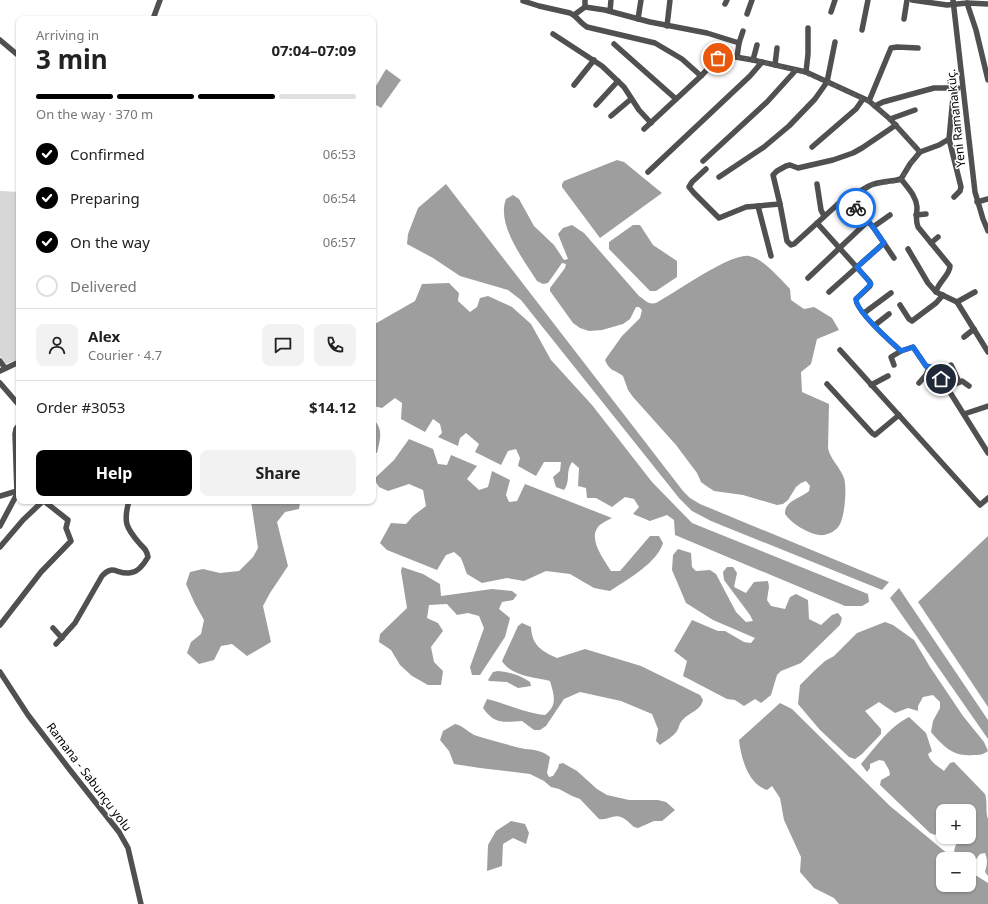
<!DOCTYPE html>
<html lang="en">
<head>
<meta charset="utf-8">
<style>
	:root { --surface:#fff; --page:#f2f2f2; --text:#222; --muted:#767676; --line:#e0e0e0; --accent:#000 }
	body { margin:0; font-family:"Noto Sans",sans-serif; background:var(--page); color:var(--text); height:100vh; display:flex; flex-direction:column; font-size:15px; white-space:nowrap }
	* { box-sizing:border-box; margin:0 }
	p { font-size:13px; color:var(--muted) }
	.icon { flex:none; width:22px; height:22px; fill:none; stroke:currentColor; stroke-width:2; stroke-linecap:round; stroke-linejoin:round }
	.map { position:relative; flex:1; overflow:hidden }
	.panel { position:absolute; left:16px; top:16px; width:360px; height:488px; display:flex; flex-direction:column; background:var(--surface); border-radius:8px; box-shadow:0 1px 3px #0004 }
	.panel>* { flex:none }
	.controls { position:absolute; left:936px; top:804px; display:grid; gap:8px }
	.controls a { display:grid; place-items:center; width:40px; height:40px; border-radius:8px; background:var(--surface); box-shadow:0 1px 3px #0004; font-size:20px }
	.pin { position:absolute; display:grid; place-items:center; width:34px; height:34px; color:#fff; margin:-17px; border:2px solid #fff; border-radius:50%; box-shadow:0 1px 4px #0007 }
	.courier { position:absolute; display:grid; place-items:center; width:40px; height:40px; margin:-20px; border:3px solid #1a73e8; border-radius:50%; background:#fff; color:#222; box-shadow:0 1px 5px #0007 }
	.summary em { font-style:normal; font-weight:700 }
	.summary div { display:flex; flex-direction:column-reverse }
	.summary { display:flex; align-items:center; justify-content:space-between; height:68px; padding:0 20px }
	h1 { font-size:26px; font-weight:700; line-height:30px }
	.bar { display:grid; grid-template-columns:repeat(4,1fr); gap:6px 4px; align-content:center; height:48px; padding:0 20px }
	.bar i { height:5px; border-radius:3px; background:var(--line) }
	.bar .on { background:var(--accent) }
	.bar p { grid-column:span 4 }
	.line { display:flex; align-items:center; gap:10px; padding:0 20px; border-top:1px solid var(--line) }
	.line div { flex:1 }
	.round { display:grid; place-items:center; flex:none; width:42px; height:42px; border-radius:8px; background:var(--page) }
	ol { padding:0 20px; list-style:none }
	li { display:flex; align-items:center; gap:12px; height:44px }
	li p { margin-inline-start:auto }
	li .icon { padding:4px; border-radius:50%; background:var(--accent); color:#fff; stroke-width:4 }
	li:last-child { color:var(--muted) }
	li i { width:22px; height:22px; border:2px solid var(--line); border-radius:50% }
	.cta { display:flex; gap:8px; margin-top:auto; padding:8px 20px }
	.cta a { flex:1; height:46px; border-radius:8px; background:var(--accent); color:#fff; font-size:16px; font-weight:700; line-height:46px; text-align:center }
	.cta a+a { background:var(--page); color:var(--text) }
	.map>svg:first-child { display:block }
	.green { fill:#d7d7d7 }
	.water { fill:#9e9e9e }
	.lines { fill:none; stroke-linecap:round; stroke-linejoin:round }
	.minor { stroke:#505050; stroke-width:5.5 }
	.done { stroke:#595959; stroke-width:4; stroke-dasharray:0 7.2 }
	.route { stroke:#1a73e8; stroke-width:5 }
	.labels { text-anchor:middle; stroke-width:3; stroke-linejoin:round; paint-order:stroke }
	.street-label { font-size:12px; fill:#000; stroke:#fff }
</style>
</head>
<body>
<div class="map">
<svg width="988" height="904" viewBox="0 0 988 904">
	<rect width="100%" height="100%" fill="#fff"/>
	<!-- green -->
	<polygon class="green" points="0,191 19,192 19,359 6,364 0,356"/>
	<!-- water -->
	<g class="water">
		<polygon points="386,69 401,80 381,108 373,103 373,91"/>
		<polygon points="617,160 624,162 662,193 600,238 562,187 562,184 564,181"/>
		<polygon points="446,184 683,491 690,498 700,504 889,582 882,590 711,521 692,511 679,498 521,300 508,290 460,276 433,258 407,244 408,234 418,208"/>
		<path d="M 513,195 L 519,199 L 534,226 L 554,245 L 564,260 L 568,259 L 558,234 L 563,228 L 572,225 L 584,233 L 639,296 C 645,300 648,305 656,303 C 675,293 730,253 749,256 C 763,258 780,279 790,289 L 791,300 L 804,309 L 814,307 L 832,318 L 839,330 L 817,339 L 811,364 L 801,372 L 802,392 L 829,404 L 828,448 C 830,459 840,467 844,478 C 847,487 845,515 840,524 C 837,531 827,536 819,535 C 807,533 792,524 785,514 C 784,501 801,498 809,491 L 810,486 L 806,481 L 801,483 L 796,487 L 788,500 L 783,504 L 777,505 L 743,495 L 714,491 L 705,485 L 701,482 L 697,473 L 676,445 L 633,397 L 628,390 L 623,376 C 614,369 610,372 605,360 L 607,357 L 622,336 L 640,318 L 642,310 L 639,307 L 636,307 L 630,319 L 623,324 L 602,330 L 589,331 L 580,328 L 573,323 L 550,291 L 550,288 L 565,268 L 566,264 L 562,263 L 548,283 L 543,284 L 537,281 C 524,260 496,225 506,199 Z"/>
		<polygon points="633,225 640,225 653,245 677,261 677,277 656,291 650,291 609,249 609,242"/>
		<path d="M 449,283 L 459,293 L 458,301 L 470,312 L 477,307 L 480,298 L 488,296 L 512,307 L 531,324 L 551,360 L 592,405 L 652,482 L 692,523 L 868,594 L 869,602 L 862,606 L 845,606 L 675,535 L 674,520 L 667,515 L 650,521 L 633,514 L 639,507 L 634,499 L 625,497 L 612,507 L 596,498 L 587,498 L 586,488 L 578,486 L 579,468 L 572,462 C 565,472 571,481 564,490 L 556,487 L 553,477 L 560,471 L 561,462 L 544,462 L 536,476 L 518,466 L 520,458 L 516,449 L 508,451 L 501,465 L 475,452 L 479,444 L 466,433 L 460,438 L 458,446 L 438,437 L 442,433 L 440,424 L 433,419 L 425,432 L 401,419 L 402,403 L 395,398 L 382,408 L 373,406 L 373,325 L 415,301 L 422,284 Z"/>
		<path d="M 373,419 C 384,429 380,440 377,453 L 373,452 Z"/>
		<path d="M 409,439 L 433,449 L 438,464 L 447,465 L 451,455 L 477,466 L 467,479 L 479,490 L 488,487 L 492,471 L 510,480 L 506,495 L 509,502 L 517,501 L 525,484 L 612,518 C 608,520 601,523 598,527 C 588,539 604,560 611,571 L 620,571 L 650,536 L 659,536 L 663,543 C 658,562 627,580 610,591 L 594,588 L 570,574 L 546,571 L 524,581 L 507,578 L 482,583 L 467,574 L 461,558 L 454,552 L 446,555 L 437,570 L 387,550 L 380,543 L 391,523 L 406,524 L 413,516 L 426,506 L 423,490 L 409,484 L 388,491 L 379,487 L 374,479 L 394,460 Z"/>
		<polygon points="251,501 298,501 300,503 299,509 285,512 277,522 288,566 270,593 263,606 271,642 247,656 232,644 221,646 214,660 199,664 187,653 191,642 201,634 204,620 195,604 186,584 190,572 203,569 220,573 239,571 253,557 258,548"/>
		<polygon points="988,536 988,707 918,602"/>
		<polygon points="678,549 691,553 692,567 696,571 710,570 716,574 736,612 746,622 753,621 750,615 724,580 723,572 727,567 733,567 737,573 734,587 746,593 754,582 768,581 769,587 767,600 771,606 785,609 790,597 796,594 808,600 809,619 821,625 832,615 838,613 842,618 840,625 801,663 781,671 777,675 771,695 761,703 755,699 744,706 735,700 727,699 683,676 687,661 674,651 692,620 718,631 725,631 744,642 751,643 755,638 713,620 686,603 672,570 673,555"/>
		<polygon points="402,567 423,574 440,584 441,596 492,589 512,591 517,595 513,600 502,602 499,609 510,618 505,637 480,675 472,675 470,667 484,628 479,616 468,613 457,615 447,604 429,605 427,618 438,623 443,631 431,647 434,662 443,671 441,685 428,685 412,676 400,665 391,650 379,642 380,634 407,608 401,571"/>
		<polygon points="899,588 988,720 988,739 890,598"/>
		<path d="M 885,622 L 893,625 L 914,640 L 930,667 L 963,716 L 984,742 L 988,751 C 983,755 979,755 973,755 C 953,757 943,746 931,732 L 933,721 L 940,708 L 940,702 L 933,695 L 923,697 L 918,706 L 918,711 L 908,708 L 895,713 L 879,702 L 865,711 L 881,729 L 881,734 L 862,754 L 855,759 L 849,757 L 820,730 L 798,704 L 800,685 L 814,671 L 825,661 L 834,656 L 857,633 Z"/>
		<path d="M 522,623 L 531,627 C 532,646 542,651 557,658 L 585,649 L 641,666 L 700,695 L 703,700 C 700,712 688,712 681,722 C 679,724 679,728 677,731 C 674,736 665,741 660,745 L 656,741 L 658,729 L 652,714 L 621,701 L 580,692 L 564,699 L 546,726 L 540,730 L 534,730 L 522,721 C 504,722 495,725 483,708 L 487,699 C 507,704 525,713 545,715 C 558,705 554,695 550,681 C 534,677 511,676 502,661 L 518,626 Z"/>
		<path d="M 498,671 C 509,672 520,675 530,682 L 531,686 L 518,688 L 507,682 L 489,681 L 488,680 L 493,672 Z"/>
		<path d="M 780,703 L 792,709 L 890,806 L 954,859 L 943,859 L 943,885 L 969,885 L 969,871 L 988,883 L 988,904 L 839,904 L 834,898 L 814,888 L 800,872 L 801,857 L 784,820 L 780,798 L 772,786 L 767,790 C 748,784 741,758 739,740 Z"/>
		<path d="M 909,717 L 926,733 L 932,751 L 928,754 C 930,762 938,766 944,771 L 950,763 L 954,762 L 985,794 C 988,804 985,811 988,819 L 988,876 L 985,872 C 987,865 988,860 985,853 L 980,854 L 974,862 L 970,865 L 969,859 L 963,859 L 954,851 L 957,841 L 961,837 L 969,837 L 969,811 L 943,811 L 943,826 L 935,835 L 930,833 L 880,785 L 881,780 L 890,775 L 889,770 L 884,761 L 879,760 L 870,764 L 870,768 L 867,772 L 861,764 C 875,748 889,727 909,717 Z"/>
		<path d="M 455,724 C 463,725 468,733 477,736 C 491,740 505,744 520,748 C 530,750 541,749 550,757 L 547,773 L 549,777 L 553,776 L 558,768 L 559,764 L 563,763 L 577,771 L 597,789 L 607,795 L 629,800 L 658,800 L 666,802 L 675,810 L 662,821 L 654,821 L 638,828 L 634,827 C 627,821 622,814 612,817 C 607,818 605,820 599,819 L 580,799 L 572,796 L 559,789 L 551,787 L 544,781 L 530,774 L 480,768 L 454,764 L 449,751 L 440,740 L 443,731 Z"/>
		<polygon points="511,821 525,824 529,833 526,844 513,838 503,844 502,866 487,871 488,845 496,831"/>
	</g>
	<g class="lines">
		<!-- minor -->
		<g class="minor">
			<polyline points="912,0 947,5 967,3 988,4"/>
			<polyline points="953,0 975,192 983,219 988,231"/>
			<path d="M 523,1 L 539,6 L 570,13 C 577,16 580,23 587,27 L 655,43 L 682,59 L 701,76"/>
			<polyline points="967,3 976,30 988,80"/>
			<polyline points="725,4 727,0"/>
			<polyline points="585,7 585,0"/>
			<polyline points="610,11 611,0"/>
			<polyline points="831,12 835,0"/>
			<polyline points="747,14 752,0"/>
			<polyline points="574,15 585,7 605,10 650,22 707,33 739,43 737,57"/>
			<polyline points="153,19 160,0"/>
			<polyline points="638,19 641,0"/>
			<polyline points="904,19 907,0"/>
			<polyline points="667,26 670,0"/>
			<polyline points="862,30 868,0"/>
			<polyline points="553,34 602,66 624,87 639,110 651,123"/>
			<polyline points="0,40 19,56"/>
			<polyline points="739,43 743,31"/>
			<polyline points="614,44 676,99"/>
			<polyline points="753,60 757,45"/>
			<polyline points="775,65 777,48"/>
			<polyline points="806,72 808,54 808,28"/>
			<polyline points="574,85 594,60"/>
			<polyline points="869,101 891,48 897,47 918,48"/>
			<polyline points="596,105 618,81"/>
			<polyline points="875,106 883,102 934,88 958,88"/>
			<polyline points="611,116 631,99"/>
			<polyline points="890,119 915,110"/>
			<path d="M 896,125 L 862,148 L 853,153 L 833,160 L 798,168 L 790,165 L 786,166 L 777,171 L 773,175 L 780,204 L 787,241 L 791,245 L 794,244 L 838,204 L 869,186 C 879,181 891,182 901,179"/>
			<polyline points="644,129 701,76 718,58 724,55 753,60 806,72 869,101 890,119 920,152"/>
			<path d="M 949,139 L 939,145 L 920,152 L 910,164 L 901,179 C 908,188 916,196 917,207 C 917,214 915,220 918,227 L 950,266 C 950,275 938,282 936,292 L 957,302 L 988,352"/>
			<polyline points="812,147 856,109 863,99"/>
			<polyline points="703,161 767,102 796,70"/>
			<polyline points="706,169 692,182 689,187 694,193 719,218 746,207 780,204"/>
			<polyline points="648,172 750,76 762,62"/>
			<polyline points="719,177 764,147 789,126 815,99 827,82 835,42"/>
			<polyline points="817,184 821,210 824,216"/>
			<polyline points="954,197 960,191 961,187 949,139 953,97 956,89"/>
			<polyline points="847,198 873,227 894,258"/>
			<polyline points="977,202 988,199"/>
			<polyline points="758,206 771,256"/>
			<polyline points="916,215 926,214"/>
			<path d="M 817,223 L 870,282 L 870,286 L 856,299 C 855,310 892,343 901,351 L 913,347 L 926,366 L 933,368 L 936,370 L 988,453"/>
			<polyline points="873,227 890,215"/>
			<polyline points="931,243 938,237"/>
			<polyline points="908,249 928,283 936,292"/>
			<polyline points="808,278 868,221"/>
			<polyline points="829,292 884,243"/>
			<polyline points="957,302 975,292"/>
			<polyline points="900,305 909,319 912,321 936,303 943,295"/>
			<polyline points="864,313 891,293"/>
			<polyline points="875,325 889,314"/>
			<polyline points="964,337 974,329"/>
			<polyline points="840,350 980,505 988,498"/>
			<polyline points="0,361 5,368"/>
			<polyline points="894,365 891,357 901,351"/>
			<polyline points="951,365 959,382"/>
			<polyline points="0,371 19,362"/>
			<polyline points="0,383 19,405"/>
			<polyline points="919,383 926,375 929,368"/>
			<polyline points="827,384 872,433 875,435 899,415"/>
			<polyline points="871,385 888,376"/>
			<polyline points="947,388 962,381 969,386"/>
			<polyline points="964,414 988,406"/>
			<polyline points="0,496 17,491"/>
			<polyline points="0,526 17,494 15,434 16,429 19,425"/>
			<polyline points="0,547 23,520 43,501"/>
			<polyline points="0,625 41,572 71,541 66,528 68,520 44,501"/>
			<polyline points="53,628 62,638"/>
			<path d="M 56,644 L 75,623 L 102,576 C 113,564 116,574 129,573 C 137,573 144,564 148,557 C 147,551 145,549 140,544 C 126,528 123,522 129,501"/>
			<polyline points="0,672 28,715 70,770 119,832 128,848 141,904"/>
		</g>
	</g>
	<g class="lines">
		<!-- done -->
		<polyline class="done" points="718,58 724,55 753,60 800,71 827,82 872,103 890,119 920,152 910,164 901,180 890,182 873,184 847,198 856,208"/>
		<!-- route -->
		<path class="route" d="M 856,208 L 873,227 L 884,243 L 857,267 L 871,284 L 856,299 C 855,310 892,343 901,351 L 913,347 L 926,366 L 933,368 L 941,379"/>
	</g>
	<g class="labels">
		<!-- street labels -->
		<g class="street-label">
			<text transform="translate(956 118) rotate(-96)" y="4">Yeni Ramana küç.</text>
			<text transform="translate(89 777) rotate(53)" y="4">Ramana - Sabunçu yolu</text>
		</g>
	</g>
</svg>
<div class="controls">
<a>+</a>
<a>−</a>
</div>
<div class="pin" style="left:718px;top:58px;background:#ea580c"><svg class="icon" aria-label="bag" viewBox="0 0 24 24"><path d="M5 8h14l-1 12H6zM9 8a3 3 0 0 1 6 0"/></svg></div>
<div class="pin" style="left:941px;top:379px;background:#1f2937"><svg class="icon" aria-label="home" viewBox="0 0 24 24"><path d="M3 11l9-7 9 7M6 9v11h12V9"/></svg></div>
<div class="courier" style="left:856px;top:208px"><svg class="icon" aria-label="bike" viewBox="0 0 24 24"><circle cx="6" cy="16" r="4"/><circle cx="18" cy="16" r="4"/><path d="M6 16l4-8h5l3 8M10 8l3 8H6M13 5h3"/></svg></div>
<section class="panel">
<div class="summary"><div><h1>3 min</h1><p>Arriving in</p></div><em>07:04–07:09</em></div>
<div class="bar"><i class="on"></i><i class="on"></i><i class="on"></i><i></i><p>On the way · 370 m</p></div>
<ol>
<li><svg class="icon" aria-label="check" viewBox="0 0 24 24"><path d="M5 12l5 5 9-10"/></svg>Confirmed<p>06:53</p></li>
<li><svg class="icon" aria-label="check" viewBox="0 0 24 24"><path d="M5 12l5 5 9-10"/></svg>Preparing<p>06:54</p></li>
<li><svg class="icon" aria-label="check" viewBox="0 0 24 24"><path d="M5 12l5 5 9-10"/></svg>On the way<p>06:57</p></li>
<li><i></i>Delivered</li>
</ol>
<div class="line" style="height:72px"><a class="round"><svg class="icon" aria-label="person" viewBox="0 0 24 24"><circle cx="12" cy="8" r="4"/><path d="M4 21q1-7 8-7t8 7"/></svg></a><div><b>Alex</b><p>Courier · 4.7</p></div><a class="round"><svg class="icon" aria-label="chat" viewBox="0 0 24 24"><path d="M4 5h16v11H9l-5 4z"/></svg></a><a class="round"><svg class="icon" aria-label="phone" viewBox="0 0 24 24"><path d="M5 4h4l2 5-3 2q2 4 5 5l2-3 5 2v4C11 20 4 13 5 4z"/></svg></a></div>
<div class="line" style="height:52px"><div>Order #3053</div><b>$14.12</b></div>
<div class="cta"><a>Help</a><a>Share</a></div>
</section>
</div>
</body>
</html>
